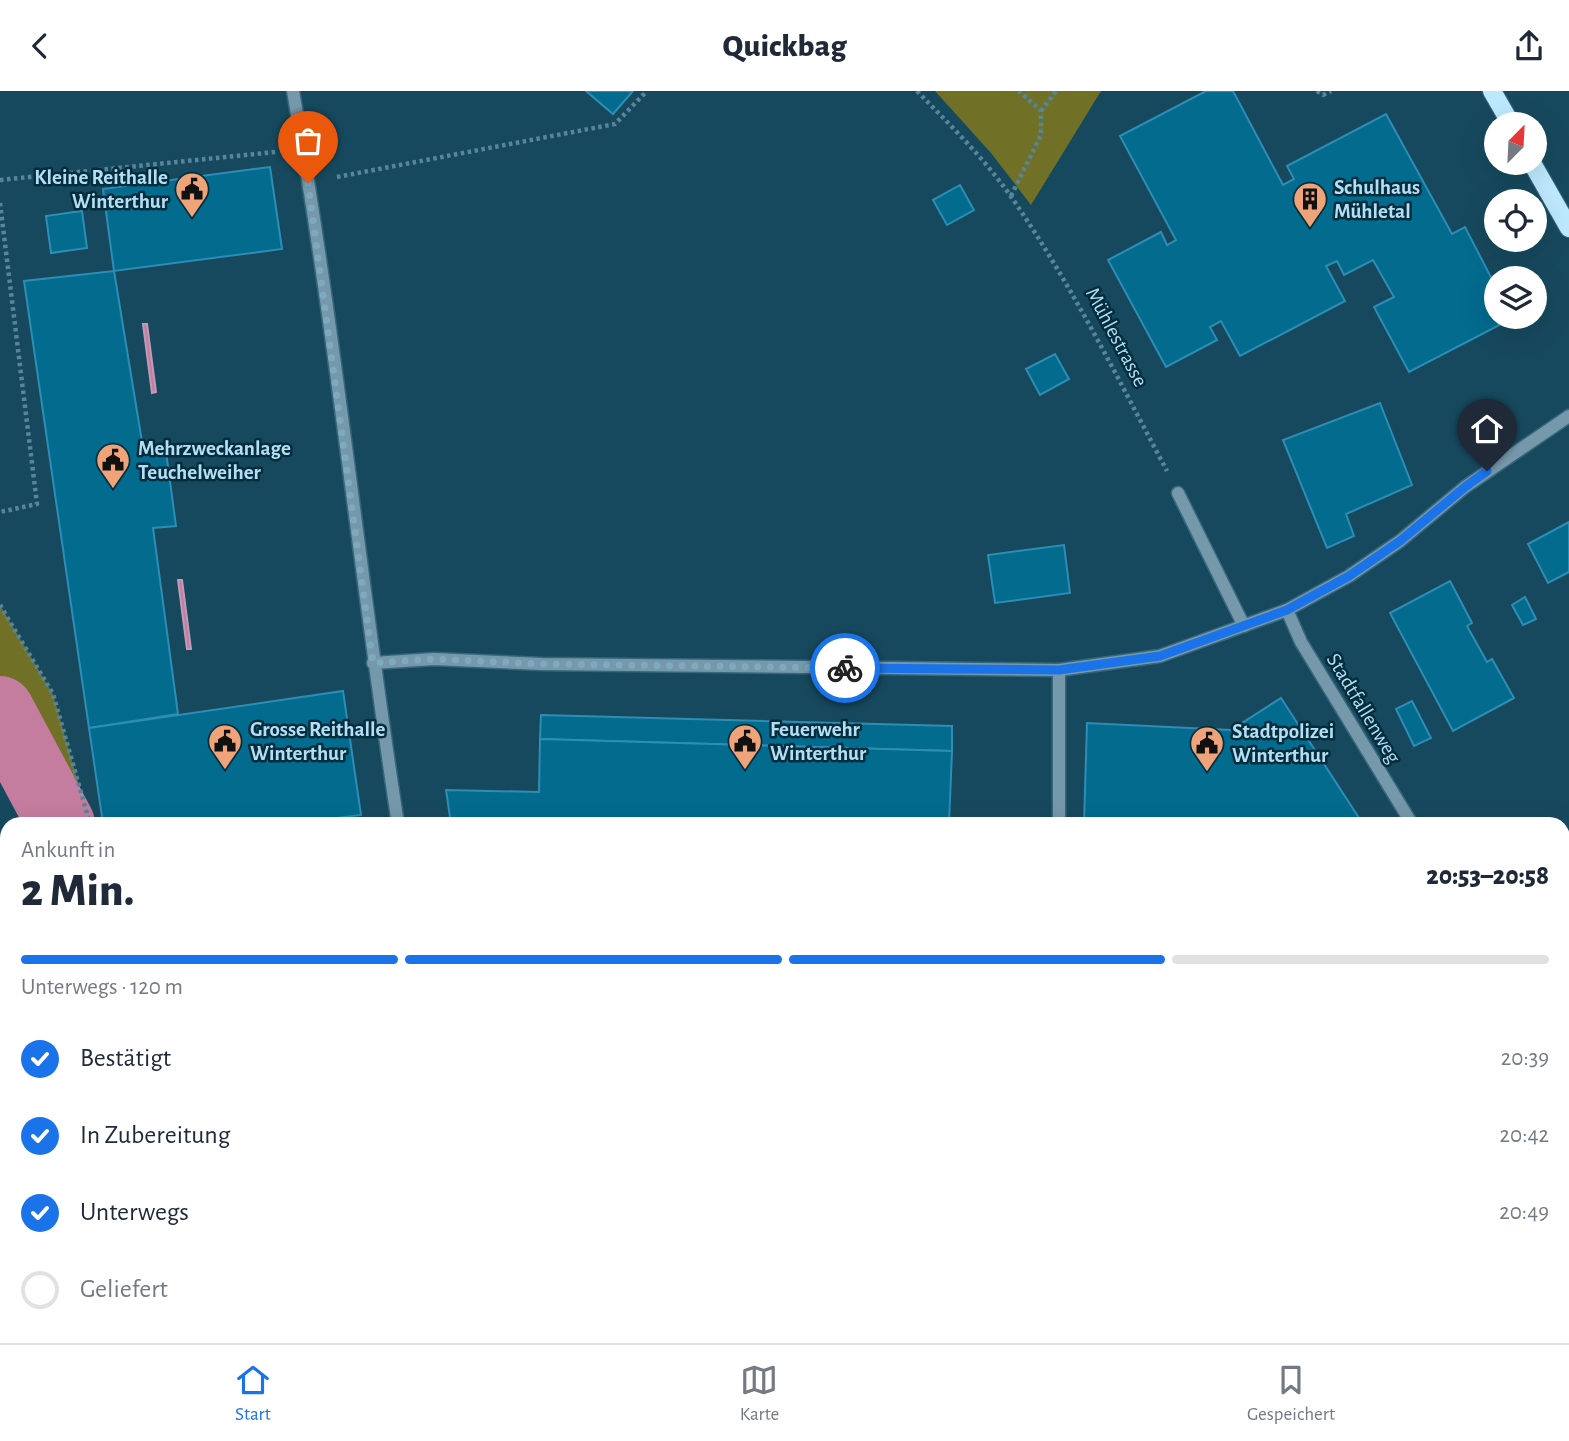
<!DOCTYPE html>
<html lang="de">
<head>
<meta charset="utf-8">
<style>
	:root { --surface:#fff; --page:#f2f2f3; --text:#1f2937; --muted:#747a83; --line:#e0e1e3; --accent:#1a73e8 }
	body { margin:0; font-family:"Alegreya Sans",sans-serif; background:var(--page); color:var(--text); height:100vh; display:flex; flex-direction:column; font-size:26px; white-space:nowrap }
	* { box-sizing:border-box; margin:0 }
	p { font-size:23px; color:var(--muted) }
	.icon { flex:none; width:38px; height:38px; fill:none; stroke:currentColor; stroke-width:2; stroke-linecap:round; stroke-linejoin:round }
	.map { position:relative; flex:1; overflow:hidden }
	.drawer { position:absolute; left:0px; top:726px; width:1570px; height:527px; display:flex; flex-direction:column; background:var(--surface); border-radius:21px 21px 0 0; box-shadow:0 7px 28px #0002 }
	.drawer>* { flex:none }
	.needle { width:46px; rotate:24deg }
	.buttons { position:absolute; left:1484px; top:21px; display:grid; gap:14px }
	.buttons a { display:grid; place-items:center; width:63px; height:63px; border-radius:50%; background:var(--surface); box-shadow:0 7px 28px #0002; font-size:35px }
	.pin { position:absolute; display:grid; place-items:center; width:60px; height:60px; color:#fff; margin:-72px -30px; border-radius:50% 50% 50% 0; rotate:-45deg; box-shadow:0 0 7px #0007 }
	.pin .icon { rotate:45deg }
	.courier { position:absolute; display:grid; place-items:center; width:70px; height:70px; margin:-35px; border:5px solid #1a73e8; border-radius:50%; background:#fff; color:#222; box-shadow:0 2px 9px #0007 }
	.head em { font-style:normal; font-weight:800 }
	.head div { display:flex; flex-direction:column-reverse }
	.head { display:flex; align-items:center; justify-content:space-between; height:119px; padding:0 21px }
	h1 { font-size:46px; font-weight:800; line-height:52px }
	.bar { display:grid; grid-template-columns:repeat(4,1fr); gap:10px 7px; align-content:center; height:84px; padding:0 21px }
	.bar i { height:9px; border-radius:5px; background:var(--line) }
	.bar .current { background:var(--accent) }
	.bar p { grid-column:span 4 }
	ol { padding:0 21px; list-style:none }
	li { display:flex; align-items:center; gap:21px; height:77px }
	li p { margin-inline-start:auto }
	li .icon { padding:7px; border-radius:50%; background:var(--accent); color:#fff; stroke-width:4 }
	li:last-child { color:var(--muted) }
	li i { width:38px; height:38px; border:4px solid var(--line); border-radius:50% }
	header { display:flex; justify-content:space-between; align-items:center; height:91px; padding:0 21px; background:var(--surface); font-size:32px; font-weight:800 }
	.tab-bar { display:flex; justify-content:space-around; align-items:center; height:98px; border-top:2px solid var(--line); background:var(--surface); font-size:19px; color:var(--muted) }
	.tab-bar a { display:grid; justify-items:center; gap:4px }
	.tab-bar .current { color:var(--accent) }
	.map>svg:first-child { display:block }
	.green { fill:#707027 }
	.water { fill:#c47d9f; stroke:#c09ab8; stroke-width:2 }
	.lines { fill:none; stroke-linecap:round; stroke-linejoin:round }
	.river { stroke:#c47d9f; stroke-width:68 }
	.building { fill:#036b8e; stroke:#2e8db5; stroke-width:2 }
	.minor-casing { stroke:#37677c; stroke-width:15 }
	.major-casing { stroke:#37677c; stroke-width:20 }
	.path { stroke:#57859a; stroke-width:4.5; stroke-dasharray:3.5 3.5; stroke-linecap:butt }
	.minor { stroke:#7598aa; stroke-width:12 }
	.major { stroke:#bde8fd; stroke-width:18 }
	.done { stroke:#7eaabf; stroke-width:7; stroke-dasharray:0 12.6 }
	.route { stroke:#1a73e8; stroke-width:9 }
	.labels { text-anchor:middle; stroke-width:5; stroke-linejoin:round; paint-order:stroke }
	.poi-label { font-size:21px; font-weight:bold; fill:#b5def3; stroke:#042e3e; text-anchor:start }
	.street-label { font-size:21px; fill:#b5def3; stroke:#042e3e }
</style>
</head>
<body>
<header><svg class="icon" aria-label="back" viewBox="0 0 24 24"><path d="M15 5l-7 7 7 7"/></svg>Quickbag<svg class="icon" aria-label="share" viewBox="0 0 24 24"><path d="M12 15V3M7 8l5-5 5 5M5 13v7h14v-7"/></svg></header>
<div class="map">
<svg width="1569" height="1252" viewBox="0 0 1569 1252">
	<rect width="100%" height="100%" fill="#17495e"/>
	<!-- green -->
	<g class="green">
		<polygon points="935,0 1101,0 1031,114 991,62"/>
		<polygon points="0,514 53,603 90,733 27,733 0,684"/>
		<polygon points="703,1246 881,1246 897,1252 723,1252"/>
	</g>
	<!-- water -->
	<g class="water">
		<polygon points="143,233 147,233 156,301 152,302"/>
		<polygon points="178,489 182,489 191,558 187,558"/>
	</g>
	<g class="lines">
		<!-- river -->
		<g class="river">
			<polyline points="0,619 61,733"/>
			<polyline points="810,1246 826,1252"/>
		</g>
	</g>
	<!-- building -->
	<g class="building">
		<polygon points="586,0 633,0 613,23"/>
		<polygon points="1206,0 1233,0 1283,94 1294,88 1287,75 1386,23 1452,143 1465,136 1496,196 1496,226 1513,227 1409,281 1374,216 1394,206 1373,169 1344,184 1337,170 1326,175 1345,210 1240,265 1221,230 1210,236 1217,249 1166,276 1108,169 1161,141 1167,154 1176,149 1120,45"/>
		<polygon points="270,76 282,158 114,180 103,98"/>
		<polygon points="960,94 974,119 947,134 933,109"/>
		<polygon points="82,120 87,157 51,162 46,125"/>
		<polygon points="114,180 144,363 166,361 176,435 153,437 178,623 89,637 24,190"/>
		<polygon points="1055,263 1069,288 1040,304 1026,278"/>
		<polygon points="1380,312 1412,394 1346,423 1354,445 1327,457 1283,349"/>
		<polygon points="1569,431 1569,481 1548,492 1528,453"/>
		<polygon points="1064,454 1070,502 995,512 988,464"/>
		<polygon points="1450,490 1472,532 1467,535 1487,571 1492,568 1514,607 1453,640 1390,522"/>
		<polygon points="1525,506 1536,528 1523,534 1512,514"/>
		<polygon points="343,600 361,724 336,727 337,733 103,733 89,637"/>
		<polygon points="1281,607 1363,733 1084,733 1087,632 1231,639"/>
		<polygon points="1412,610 1431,647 1414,655 1396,618"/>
		<polygon points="541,624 952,635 952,660 540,648"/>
		<polygon points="540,648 952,660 949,733 451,733 446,699 539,701"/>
		<polygon points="7,966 7,1014 0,1008 0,975"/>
		<polygon points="0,1008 7,1014 7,1052 0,1046"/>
		<polygon points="1563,1054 1569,1064 1569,1243 1555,1252 1531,1252 1527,1246 1563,1246"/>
		<polygon points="7,1088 7,1191 0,1188 0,1097"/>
		<polygon points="1569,1243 1569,1252 1555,1252"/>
		<polygon points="1174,1246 1190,1246 1191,1252 1175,1252"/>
		<polygon points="1190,1246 1418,1246 1422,1252 1191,1252"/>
		<polygon points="1418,1246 1436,1246 1440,1252 1422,1252"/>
		<polygon points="1497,1246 1527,1246 1531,1252 1501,1252"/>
	</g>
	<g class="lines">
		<!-- minor casing -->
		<g class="minor-casing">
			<g id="minor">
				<path d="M 293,0 C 336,243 360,489 398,733"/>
				<polyline points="1178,402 1244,535"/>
				<polyline points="1287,519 1301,551 1412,733"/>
				<polyline points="373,572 434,568 542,573 1059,579 1160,565 1287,519 1349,485 1400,450 1465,396 1569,325"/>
				<polyline points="1059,579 1059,733"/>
				<polyline points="1563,974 1569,984"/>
				<polyline points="476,1246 477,1252"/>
				<polyline points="0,1249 5,1252"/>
				<polyline points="24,1252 29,1246"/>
			</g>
		</g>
		<!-- major casing -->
		<g class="major-casing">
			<g id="major">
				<polyline points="1492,0 1511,33"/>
				<polyline points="1532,72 1569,137"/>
			</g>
		</g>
		<!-- path -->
		<g class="path">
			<path d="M 917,0 C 950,34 985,68 1012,107 C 1072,194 1118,288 1167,380"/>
			<polyline points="1317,0 1323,4 1331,0"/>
			<polyline points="1041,20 1056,0"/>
			<polyline points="337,86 615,33 647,0"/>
			<polyline points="0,89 275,61"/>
			<polyline points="1011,105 1041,44 1041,20 1019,0"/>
			<polyline points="0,112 37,413 0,421"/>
			<polyline points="0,514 53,603 90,733"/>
			<polyline points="509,1246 509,1252"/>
			<polyline points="53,1249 61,1246 76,1252"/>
		</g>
		<!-- minor -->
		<use href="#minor" class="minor"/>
		<!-- major -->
		<use href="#major" class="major"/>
	</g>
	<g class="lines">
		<!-- done -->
		<polyline class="done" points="308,92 373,572 433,568 542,573 845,577"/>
		<!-- route -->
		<polyline class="route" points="845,577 1059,579 1160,565 1287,519 1349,485 1400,450 1465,396 1487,380"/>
	</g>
	<!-- icons -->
	<defs>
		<g id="civic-pin" transform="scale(1.75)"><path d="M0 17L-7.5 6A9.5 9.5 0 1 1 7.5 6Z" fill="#efa378" stroke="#042e3e"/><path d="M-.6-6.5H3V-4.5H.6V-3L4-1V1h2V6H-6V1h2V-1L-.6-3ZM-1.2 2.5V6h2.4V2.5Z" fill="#111"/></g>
		<g id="building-pin" transform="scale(1.75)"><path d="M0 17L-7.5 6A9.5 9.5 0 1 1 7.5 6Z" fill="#efa378" stroke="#042e3e"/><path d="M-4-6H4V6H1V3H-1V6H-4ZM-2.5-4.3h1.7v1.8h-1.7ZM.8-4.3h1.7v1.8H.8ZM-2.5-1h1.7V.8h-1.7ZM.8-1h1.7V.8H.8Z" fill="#111"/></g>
	</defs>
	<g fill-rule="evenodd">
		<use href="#civic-pin" x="192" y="98"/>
		<use href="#building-pin" x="1310" y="108"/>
		<use href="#civic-pin" x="113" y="369"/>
		<use href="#civic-pin" x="225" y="650"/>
		<use href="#civic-pin" x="745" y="650"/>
		<use href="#civic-pin" x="1207" y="652"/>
	</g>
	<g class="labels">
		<!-- poi labels -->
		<g class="poi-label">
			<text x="168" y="93" text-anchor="end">Kleine Reithalle<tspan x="168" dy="24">Winterthur</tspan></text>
			<text x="1334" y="103">Schulhaus<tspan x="1334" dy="24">Mühletal</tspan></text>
			<text x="138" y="364">Mehrzweckanlage<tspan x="138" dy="24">Teuchelweiher</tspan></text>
			<text x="250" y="645">Grosse Reithalle<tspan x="250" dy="24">Winterthur</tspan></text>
			<text x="770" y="645">Feuerwehr<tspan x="770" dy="24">Winterthur</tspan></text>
			<text x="1232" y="647">Stadtpolizei<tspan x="1232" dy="24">Winterthur</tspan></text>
		</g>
		<!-- street labels -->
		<g class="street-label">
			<text transform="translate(1117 246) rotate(62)" y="7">Mühlestrasse</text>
			<text transform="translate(1364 617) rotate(59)" y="7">Stadtfallenweg</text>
		</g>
	</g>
</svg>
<div class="buttons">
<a><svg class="needle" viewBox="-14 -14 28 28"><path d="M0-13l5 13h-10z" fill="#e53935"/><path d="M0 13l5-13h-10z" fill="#747a83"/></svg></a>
<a><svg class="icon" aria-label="locate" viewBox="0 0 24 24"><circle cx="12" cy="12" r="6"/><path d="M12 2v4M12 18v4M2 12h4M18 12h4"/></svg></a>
<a><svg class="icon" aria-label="layers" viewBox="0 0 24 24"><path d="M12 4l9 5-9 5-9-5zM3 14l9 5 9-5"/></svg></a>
</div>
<div class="pin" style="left:308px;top:92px;background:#ea580c"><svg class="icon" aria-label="bag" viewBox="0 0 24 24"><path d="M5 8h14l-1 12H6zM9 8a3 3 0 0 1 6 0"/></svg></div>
<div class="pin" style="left:1487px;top:380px;background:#1f2937"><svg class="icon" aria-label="home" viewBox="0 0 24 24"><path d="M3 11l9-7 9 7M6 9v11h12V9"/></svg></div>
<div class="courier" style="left:845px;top:577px"><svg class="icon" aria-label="bike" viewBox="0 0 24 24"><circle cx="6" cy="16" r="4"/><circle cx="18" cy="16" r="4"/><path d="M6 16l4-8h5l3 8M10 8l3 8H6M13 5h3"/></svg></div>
<section class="drawer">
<div class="head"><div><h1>2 Min.</h1><p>Ankunft in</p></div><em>20:53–20:58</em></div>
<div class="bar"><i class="current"></i><i class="current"></i><i class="current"></i><i></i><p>Unterwegs · 120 m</p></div>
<ol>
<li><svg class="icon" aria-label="check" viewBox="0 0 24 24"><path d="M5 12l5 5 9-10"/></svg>Bestätigt<p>20:39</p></li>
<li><svg class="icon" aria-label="check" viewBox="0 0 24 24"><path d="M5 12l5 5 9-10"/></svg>In Zubereitung<p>20:42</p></li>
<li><svg class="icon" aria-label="check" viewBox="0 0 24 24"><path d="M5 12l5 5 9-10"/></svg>Unterwegs<p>20:49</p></li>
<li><i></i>Geliefert</li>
</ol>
</section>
</div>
<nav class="tab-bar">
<a class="current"><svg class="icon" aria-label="home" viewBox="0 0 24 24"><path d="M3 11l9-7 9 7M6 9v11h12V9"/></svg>Start</a>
<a><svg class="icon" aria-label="map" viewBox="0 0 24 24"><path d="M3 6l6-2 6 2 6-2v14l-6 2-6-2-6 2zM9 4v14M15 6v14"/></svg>Karte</a>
<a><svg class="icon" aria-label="saved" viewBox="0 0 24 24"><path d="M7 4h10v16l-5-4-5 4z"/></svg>Gespeichert</a>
</nav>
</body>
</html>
